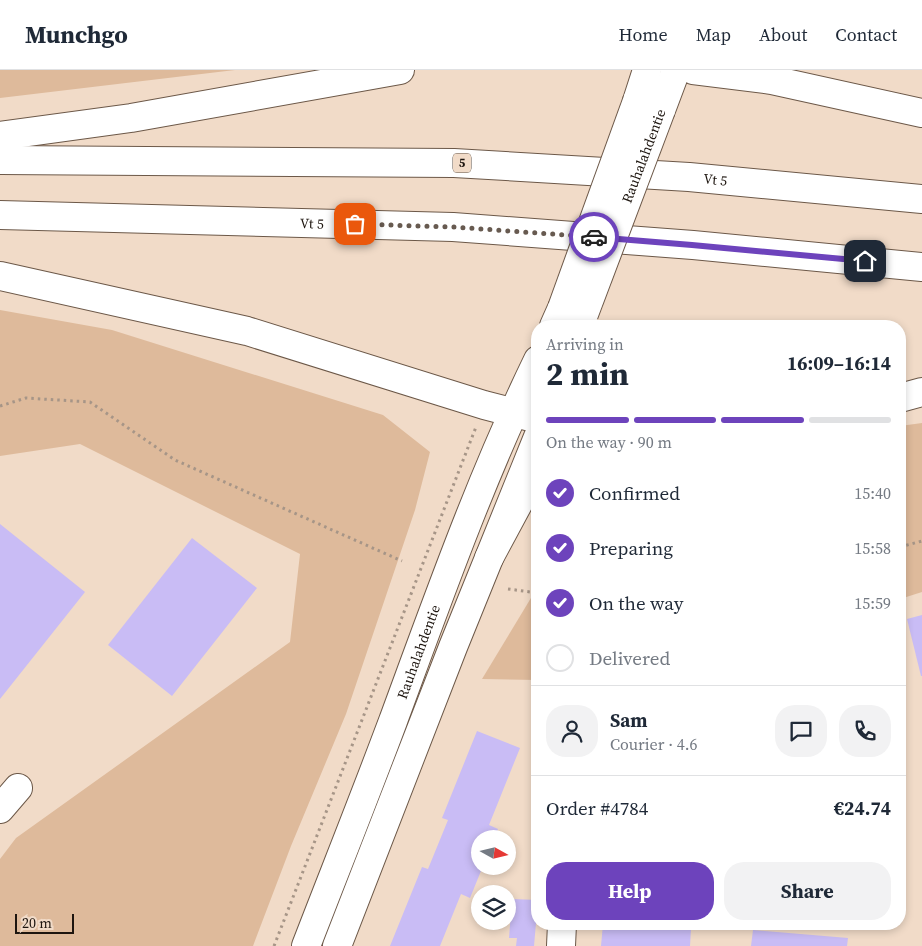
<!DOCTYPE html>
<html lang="en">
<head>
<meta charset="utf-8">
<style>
	:root { --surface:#fff; --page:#f2f2f3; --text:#1f2937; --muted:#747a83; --line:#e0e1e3; --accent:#6d43bc }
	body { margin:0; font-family:"Source Serif 4",serif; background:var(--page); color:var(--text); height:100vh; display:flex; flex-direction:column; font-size:19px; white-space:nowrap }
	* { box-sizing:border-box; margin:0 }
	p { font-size:16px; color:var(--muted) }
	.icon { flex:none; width:28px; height:28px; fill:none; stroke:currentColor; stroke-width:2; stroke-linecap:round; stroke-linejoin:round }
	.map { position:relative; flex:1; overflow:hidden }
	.sheet { position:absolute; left:531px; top:250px; width:375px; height:610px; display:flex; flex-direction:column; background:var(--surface); border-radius:20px; box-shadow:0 2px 8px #0003 }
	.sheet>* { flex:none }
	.needle { width:32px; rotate:98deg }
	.buttons { position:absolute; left:471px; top:760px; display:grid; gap:10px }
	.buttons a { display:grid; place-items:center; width:45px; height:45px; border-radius:50%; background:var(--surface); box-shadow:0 2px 8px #0003; font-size:25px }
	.scale { position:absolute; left:15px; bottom:12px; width:59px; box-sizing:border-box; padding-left:5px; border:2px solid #1d150f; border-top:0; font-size:14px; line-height:18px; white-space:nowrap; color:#1d150f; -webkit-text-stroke:4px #f1dbc8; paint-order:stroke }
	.pin { position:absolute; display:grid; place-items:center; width:42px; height:42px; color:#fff; margin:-21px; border-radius:10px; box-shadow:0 2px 8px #0006 }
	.courier { position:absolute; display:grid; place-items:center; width:50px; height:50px; margin:-25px; border:4px solid #6d43bc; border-radius:50%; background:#fff; color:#222; box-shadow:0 1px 6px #0007 }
	.headline em { font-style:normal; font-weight:700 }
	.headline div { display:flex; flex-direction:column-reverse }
	.headline { display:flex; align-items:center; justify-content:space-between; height:85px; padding:0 15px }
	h1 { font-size:32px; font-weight:700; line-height:38px }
	.bar { display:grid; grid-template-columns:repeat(4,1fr); gap:8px 5px; align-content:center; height:60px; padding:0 15px }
	.bar i { height:6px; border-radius:4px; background:var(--line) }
	.bar .on { background:var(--accent) }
	.bar p { grid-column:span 4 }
	.line { display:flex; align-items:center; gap:12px; padding:0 15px; border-top:1px solid var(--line) }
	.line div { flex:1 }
	.round { display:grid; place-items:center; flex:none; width:52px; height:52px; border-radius:20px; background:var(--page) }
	ol { padding:0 15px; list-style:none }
	li { display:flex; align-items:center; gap:15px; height:55px }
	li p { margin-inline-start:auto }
	li .icon { padding:5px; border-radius:50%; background:var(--accent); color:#fff; stroke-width:4 }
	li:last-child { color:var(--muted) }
	li i { width:28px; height:28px; border:2px solid var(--line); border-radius:50% }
	.primary-button { display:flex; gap:10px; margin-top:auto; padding:10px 15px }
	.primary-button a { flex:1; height:58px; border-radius:20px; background:var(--accent); color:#fff; font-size:20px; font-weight:700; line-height:58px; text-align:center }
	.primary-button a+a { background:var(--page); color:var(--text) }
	header { display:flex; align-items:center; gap:30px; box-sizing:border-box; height:70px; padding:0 25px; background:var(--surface); border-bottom:1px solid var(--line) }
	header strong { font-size:24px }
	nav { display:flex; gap:28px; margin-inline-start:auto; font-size:18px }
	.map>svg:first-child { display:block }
	.green { fill:#deba9b }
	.building { fill:#c9bcf5 }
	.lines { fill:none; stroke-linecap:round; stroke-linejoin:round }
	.minor-casing { stroke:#6c5848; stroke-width:30 }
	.major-casing { stroke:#6c5848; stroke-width:30 }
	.highway-casing { stroke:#6c5848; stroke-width:30 }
	.path { stroke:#a69587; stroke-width:3; stroke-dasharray:2.5 4; stroke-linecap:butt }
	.minor { stroke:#fff; stroke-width:28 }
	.major { stroke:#fff; stroke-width:28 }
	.highway { stroke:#fff; stroke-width:28 }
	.major-bridge-casing { stroke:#6c5848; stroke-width:30; stroke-linecap:butt }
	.major-bridge { stroke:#fff; stroke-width:28 }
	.done { stroke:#675a50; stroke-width:5; stroke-dasharray:0 9 }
	.route { stroke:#6d43bc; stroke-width:6 }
	.labels { text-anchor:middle; stroke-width:5; stroke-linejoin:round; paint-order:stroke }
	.shield { fill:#f1dbc8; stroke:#5d5046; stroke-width:1 }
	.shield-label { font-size:12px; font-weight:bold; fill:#1d150f }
	.street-label { font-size:14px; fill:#1d150f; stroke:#f1dbc8 }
</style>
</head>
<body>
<header>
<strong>Munchgo</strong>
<nav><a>Home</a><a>Map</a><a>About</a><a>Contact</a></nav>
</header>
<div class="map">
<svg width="922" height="876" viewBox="0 0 922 876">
	<rect width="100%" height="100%" fill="#f1dbc8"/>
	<!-- green -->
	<g class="green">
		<polygon points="0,0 235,0 0,28"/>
		<polygon points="0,240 112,260 383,345 430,382 415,440 346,644 291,776 253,876 0,876 0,789 16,768 290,572 300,484 80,374 0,386"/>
		<polygon points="922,353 922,522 900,529 900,356"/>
		<polygon points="537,518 537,610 482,609"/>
	</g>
	<!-- building -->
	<g class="building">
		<polygon points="0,454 85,522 0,629"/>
		<polygon points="192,468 257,518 172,626 108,575"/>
		<polygon points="922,545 922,606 921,606 907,549"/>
		<polygon points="477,661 520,678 489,755 498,759 494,769 480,769 480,796 483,796 470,828 461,824 440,876 390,876 422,797 428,799 448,750 442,748"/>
		<polygon points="900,816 904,816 901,843 900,843"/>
		<polygon points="512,829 538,830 534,876 516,876 517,868 509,868"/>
		<polygon points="603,854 633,854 691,859 690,876 601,876"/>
		<polygon points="753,860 848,868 847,876 751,876"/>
	</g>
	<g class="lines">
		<!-- minor casing -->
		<g class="minor-casing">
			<g id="minor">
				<polyline points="0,739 18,718"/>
				<polyline points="561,876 562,854"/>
			</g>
		</g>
		<!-- major casing -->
		<g class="major-casing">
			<g id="major">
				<polyline points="637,31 647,0"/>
				<polyline points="661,40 676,0"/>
				<polyline points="554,256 562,238"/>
				<path id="s1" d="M 306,876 C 335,801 365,726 393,651 C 438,529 481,407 538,290"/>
				<polyline points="337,876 453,577 538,367"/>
			</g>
		</g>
		<!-- highway casing -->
		<g class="highway-casing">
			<g id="highway">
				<polyline points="693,0 772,10 922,43"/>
				<polyline points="0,66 131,48 400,0"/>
				<path id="s2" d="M 0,90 L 454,93 L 689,107 L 922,129"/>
				<path id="s3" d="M 0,145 L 453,157 L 693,175 L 922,197"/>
				<polyline points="0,206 247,261 484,335 538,349"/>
				<polyline points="900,328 922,322"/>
				<polyline points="489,488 525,421 538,405"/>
			</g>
		</g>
		<!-- path -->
		<g class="path">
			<polyline points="0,336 26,328 90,332 175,390 402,491"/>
			<polyline points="900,477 922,471"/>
			<polyline points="508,519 538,523"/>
			<polyline points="274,876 476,357"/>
		</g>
		<!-- minor -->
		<use href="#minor" class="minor"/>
		<!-- major -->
		<use href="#major" class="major"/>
		<!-- highway -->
		<use href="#highway" class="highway"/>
		<!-- major-bridge casing -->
		<g class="major-bridge-casing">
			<g id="major-bridge">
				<polyline points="562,238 637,31"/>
				<path id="s4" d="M 584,244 L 661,40"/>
			</g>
		</g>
		<!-- major-bridge -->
		<use href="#major-bridge" class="major-bridge"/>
	</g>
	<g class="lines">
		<!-- done -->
		<polyline class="done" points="355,154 453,157 594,167"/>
		<!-- route -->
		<polyline class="route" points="594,167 692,175 865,191"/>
	</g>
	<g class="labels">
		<!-- shield labels -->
		<rect class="shield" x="453" y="83.5" width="18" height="19" rx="4"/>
		<g class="shield-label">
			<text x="462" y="97">5</text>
		</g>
		<!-- street labels -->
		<g class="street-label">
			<text dy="5" stroke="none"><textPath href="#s4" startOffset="169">Rauhalahdentie</textPath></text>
			<text dy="5" stroke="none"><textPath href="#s2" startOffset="716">Vt 5</textPath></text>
			<text dy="5" stroke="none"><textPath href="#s3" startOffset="312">Vt 5</textPath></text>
			<text dy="5" stroke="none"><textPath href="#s1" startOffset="315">Rauhalahdentie</textPath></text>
		</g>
	</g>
</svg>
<div class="buttons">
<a><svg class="needle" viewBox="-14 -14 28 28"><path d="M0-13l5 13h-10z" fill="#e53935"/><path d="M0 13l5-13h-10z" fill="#747a83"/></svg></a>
<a><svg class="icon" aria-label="layers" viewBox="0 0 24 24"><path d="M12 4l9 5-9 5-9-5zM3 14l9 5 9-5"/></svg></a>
</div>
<div class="scale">20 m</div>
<div class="pin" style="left:355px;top:154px;background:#ea580c"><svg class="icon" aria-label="bag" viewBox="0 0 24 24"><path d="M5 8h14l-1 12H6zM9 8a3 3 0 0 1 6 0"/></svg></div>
<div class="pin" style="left:865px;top:191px;background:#1f2937"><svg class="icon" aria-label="home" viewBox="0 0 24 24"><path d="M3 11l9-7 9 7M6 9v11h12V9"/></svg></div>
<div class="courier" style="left:594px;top:167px"><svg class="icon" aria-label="car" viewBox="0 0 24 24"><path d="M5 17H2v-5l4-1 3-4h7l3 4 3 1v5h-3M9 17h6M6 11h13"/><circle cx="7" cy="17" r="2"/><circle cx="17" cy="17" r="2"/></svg></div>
<section class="sheet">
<div class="headline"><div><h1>2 min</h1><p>Arriving in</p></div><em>16:09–16:14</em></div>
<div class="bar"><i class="on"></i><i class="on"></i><i class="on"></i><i></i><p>On the way · 90 m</p></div>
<ol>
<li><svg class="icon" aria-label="check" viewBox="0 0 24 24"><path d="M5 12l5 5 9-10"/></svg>Confirmed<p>15:40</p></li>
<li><svg class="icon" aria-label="check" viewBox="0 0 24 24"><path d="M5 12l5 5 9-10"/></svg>Preparing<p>15:58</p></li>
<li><svg class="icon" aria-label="check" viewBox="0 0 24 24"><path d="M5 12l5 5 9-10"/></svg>On the way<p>15:59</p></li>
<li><i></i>Delivered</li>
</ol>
<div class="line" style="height:90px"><a class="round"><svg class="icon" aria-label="person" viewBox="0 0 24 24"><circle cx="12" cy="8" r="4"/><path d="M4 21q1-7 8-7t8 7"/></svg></a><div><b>Sam</b><p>Courier · 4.6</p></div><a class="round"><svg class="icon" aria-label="chat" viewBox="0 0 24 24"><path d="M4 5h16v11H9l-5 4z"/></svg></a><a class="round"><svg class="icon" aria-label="phone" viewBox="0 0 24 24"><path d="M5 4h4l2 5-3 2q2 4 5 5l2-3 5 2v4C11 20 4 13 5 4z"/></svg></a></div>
<div class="line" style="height:65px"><div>Order #4784</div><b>€24.74</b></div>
<div class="primary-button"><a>Help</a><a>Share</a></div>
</section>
</div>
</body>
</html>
